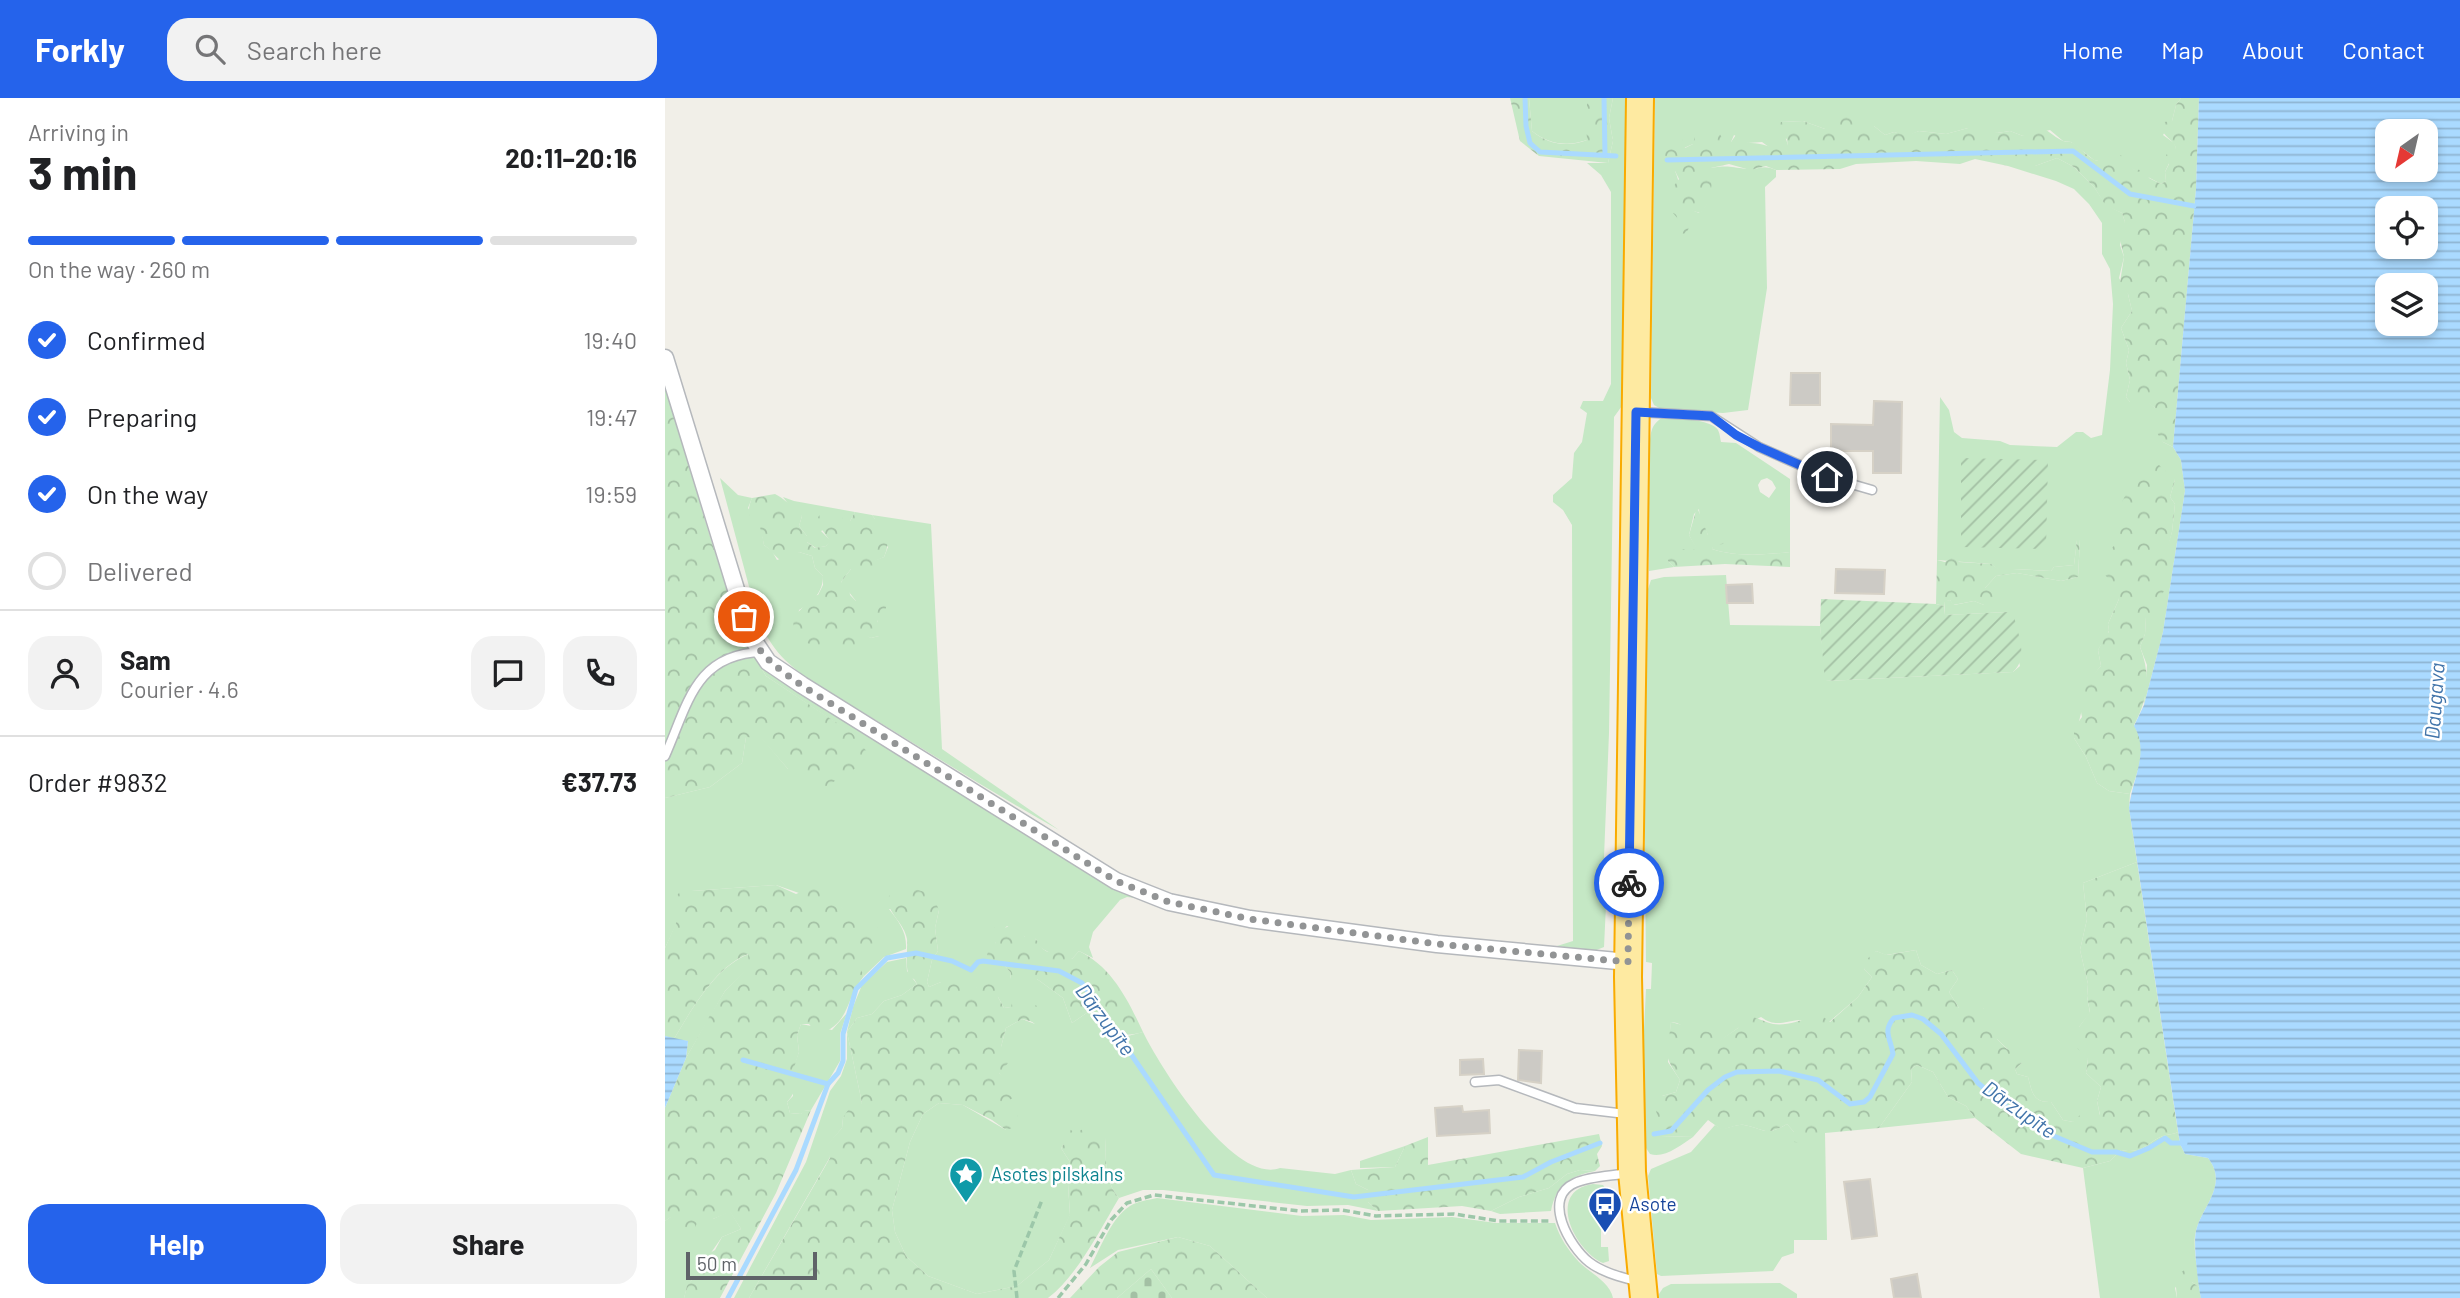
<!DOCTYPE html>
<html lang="en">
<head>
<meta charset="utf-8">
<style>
	:root { --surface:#fff; --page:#f2f2f2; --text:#202124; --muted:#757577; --line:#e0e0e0; --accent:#2563eb }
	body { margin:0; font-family:Barlow,sans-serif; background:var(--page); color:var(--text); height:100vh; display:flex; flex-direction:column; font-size:26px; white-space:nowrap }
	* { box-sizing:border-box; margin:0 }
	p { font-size:23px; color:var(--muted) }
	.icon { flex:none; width:38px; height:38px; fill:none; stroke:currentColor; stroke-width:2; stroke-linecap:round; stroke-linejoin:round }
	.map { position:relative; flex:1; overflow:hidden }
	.drawer { display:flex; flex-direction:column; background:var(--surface); width:665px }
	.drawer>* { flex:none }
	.needle { width:46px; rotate:214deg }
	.tools { position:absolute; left:1710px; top:21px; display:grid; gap:14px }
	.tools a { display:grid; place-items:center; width:63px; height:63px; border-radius:14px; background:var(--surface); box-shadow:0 4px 10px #0003; font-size:35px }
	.scale { position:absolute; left:21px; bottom:18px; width:131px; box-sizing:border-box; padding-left:7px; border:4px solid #5f6368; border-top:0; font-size:19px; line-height:24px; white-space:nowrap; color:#5f6368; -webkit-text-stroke:5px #fff; paint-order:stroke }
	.pin { position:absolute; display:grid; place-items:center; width:60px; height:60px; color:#fff; margin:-30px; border:4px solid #fff; border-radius:50%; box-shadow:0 2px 7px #0007 }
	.courier { position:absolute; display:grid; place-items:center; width:70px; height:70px; margin:-35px; border:5px solid #2563eb; border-radius:50%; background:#fff; color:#222; box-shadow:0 2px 9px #0007 }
	.headline em { font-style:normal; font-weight:700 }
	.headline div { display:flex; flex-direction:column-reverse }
	.headline { display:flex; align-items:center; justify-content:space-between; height:119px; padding:0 28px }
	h1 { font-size:46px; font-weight:700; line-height:52px }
	.bar { display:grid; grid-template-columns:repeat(4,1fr); gap:10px 7px; align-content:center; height:84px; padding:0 28px }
	.bar i { height:9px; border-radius:5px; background:var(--line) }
	.bar .active { background:var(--accent) }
	.bar p { grid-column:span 4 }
	.line { display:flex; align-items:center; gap:18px; padding:0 28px; border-top:2px solid var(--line) }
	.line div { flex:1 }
	.round { display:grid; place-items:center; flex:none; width:74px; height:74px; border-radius:21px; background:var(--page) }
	ol { padding:0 28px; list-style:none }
	li { display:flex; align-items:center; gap:21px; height:77px }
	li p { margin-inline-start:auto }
	li .icon { padding:7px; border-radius:50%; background:var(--accent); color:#fff; stroke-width:4 }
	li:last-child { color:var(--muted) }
	li i { width:38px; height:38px; border:4px solid var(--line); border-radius:50% }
	.cta { display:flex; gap:14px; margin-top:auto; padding:14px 28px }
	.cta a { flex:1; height:80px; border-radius:21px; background:var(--accent); color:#fff; font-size:28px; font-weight:700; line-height:80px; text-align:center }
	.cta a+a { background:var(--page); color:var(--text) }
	header { display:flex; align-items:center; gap:42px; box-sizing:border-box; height:98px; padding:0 35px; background:var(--accent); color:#fff }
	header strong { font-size:33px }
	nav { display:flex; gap:38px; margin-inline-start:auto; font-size:24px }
	.search { width:490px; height:63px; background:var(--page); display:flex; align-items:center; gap:18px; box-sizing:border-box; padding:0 24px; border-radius:21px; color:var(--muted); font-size:26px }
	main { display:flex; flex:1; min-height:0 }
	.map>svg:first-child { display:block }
	.green { fill:#c5e8c5; fill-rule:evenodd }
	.forest { fill:url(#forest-crowns) }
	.cemetery { fill:url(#cemetery-stones) }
	.garden { fill:url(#garden-furrows) }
	.water { fill:url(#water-rules); fill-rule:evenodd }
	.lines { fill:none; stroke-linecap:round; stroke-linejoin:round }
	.stream { stroke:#aadaff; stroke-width:5 }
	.building { fill:#cccac5; stroke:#d6d1c6; stroke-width:2 }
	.service-casing { stroke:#b5b8bc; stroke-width:11 }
	.minor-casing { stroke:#b5b8bc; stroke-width:19 }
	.trunk-casing { stroke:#f9ab00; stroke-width:30 }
	.path { stroke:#9cc7a9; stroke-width:3.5; stroke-dasharray:7 3.5; stroke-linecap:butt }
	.service { stroke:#fff; stroke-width:8 }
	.minor { stroke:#fff; stroke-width:16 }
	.trunk { stroke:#feeaa1; stroke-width:26 }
	.done { stroke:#929495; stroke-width:7; stroke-dasharray:0 12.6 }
	.route { stroke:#2563eb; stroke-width:9 }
	.labels { text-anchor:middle; stroke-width:5; stroke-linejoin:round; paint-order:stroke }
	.culture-label { font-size:19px; fill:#0d838f; stroke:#fff; text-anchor:start }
	.transit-label { font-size:19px; fill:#164399; stroke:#fff; text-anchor:start }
	.water-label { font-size:21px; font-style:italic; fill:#4174aa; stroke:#fff }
</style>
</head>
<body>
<header>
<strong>Forkly</strong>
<div class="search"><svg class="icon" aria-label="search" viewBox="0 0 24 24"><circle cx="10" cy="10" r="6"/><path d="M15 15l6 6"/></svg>Search here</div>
<nav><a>Home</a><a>Map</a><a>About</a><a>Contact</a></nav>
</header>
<main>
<section class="drawer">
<div class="headline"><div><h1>3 min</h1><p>Arriving in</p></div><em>20:11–20:16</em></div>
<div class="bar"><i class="active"></i><i class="active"></i><i class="active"></i><i></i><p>On the way · 260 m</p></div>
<ol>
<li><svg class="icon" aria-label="check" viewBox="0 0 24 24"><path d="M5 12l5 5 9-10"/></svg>Confirmed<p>19:40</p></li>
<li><svg class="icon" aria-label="check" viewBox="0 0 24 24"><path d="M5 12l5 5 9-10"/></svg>Preparing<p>19:47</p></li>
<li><svg class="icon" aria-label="check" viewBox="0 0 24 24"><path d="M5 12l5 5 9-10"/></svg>On the way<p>19:59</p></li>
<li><i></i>Delivered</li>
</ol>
<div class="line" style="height:126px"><a class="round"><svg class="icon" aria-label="person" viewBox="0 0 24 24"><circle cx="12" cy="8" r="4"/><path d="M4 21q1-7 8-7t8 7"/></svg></a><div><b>Sam</b><p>Courier · 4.6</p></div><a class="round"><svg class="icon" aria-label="chat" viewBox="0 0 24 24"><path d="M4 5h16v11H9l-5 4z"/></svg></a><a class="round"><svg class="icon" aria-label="phone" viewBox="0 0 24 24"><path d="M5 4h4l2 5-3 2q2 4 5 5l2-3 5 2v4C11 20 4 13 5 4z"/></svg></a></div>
<div class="line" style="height:91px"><div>Order #9832</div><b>€37.73</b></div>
<div class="cta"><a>Help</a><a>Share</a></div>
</section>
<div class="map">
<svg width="1795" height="1200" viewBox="0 0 1795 1200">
	<defs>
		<pattern id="forest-crowns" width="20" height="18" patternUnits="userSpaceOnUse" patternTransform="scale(1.75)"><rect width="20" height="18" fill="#c5e8c5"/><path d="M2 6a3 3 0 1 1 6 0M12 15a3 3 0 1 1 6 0" fill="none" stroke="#a3c0a4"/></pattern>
		<pattern id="cemetery-stones" width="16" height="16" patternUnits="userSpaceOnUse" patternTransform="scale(1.75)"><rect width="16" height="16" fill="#c5e8c5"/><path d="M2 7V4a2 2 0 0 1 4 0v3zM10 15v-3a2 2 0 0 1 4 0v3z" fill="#a3c0a4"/></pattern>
		<pattern id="garden-furrows" width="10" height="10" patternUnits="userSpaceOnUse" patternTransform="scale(1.75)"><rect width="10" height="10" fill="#c5e8c5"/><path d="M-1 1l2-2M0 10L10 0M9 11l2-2" fill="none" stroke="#a3c0a4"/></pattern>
		<pattern id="water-rules" width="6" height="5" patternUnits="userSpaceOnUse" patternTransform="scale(1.75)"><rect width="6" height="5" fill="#aadaff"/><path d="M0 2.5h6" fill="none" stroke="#8eb4d2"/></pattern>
	</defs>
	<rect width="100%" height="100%" fill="#f1efe8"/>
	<!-- green -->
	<g class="green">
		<path d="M 864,0 L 922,0 L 922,42 C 902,49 883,46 867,33 Z"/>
		<polygon points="948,0 962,0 959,305 949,319 944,635 939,759 942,786 939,849 929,853 892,848 908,843 907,427 898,412 888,404 888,397 907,380 909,355 917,344 922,315 915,310 918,303 938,303 946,286 946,94 936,77 922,65 943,65 948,43 944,20"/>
		<path d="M 990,0 L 1516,0 L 1511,7 L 1507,23 L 1498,37 L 1509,45 L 1511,50 L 1500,74 L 1501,83 L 1496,86 L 1468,71 L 1429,62 L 1406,44 L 1398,43 L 1385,32 L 1358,38 L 1345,33 L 1332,35 L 1303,30 L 1281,36 L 1254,33 L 1242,38 L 1229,34 L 1220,37 L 1209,28 L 1160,31 L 1138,23 L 1116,24 L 1124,51 L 1108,52 L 1097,44 L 1083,45 L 1069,37 L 1066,44 L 1028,46 L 1019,50 L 1010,73 C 1019,93 1010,106 1034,115 C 1048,105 1045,85 1046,70 C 1063,67 1065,69 1082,71 C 1094,72 1097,66 1111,72 L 1111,79 L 1100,89 L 1102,190 L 1083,312 L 1058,315 L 996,311 L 989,307 L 986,300 Z"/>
		<path d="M 1392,60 L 1409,69 L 1429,89 L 1441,107 L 1457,115 L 1460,124 L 1455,147 L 1459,159 L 1454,180 L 1463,196 L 1467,213 L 1456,230 L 1464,252 L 1461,265 L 1465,282 L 1461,299 L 1465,304 L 1482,303 L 1490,310 L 1498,344 L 1508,349 L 1516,362 L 1520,393 L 1498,534 L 1479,607 L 1482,567 L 1475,549 L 1480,536 L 1481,518 L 1507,434 L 1510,406 L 1505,399 L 1510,382 L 1481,376 L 1462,394 L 1464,417 L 1451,447 L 1448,484 L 1454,501 L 1443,526 L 1444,533 L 1433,552 L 1436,568 C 1419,586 1418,616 1409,640 L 1421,659 L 1432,685 L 1444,693 L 1465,696 L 1464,710 L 1472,764 L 1418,785 L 1422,821 L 1415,852 L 1423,886 L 1422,898 L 1425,915 L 1414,929 L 1423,961 L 1421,975 L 1436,989 L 1432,1003 L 1435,1018 L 1408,1024 L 1398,1022 L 1386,1004 C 1368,1005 1367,994 1363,979 L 1352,976 L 1350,971 L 1357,965 L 1332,941 L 1318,910 L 1294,910 L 1284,894 L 1293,881 L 1287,872 L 1272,876 L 1256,867 L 1251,852 L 1221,857 L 1211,853 L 1199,871 L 1207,879 L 1193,899 L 1164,924 C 1155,923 1145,922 1135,922 C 1119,923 1111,930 1096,919 L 1073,930 L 1051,946 L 1012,925 L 1006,924 L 1003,964 L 1015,982 L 1011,994 L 997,998 L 996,1038 L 1028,1039 C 1016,1047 999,1061 985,1056 L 981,1050 L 978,953 L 981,891 L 986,891 L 987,865 L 981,864 L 979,662 L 983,491 L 986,482 L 999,479 L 1061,477 L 1065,527 L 1155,528 L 1161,583 L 1348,574 L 1355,568 L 1342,514 L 1280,517 L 1279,503 L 1285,502 L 1289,507 L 1309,503 L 1319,507 L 1320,490 L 1331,478 L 1352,475 L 1396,483 L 1413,479 L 1415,442 L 1412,442 L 1409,467 L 1389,469 L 1386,473 L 1348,471 L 1335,473 L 1326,466 L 1272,462 L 1275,299 L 1284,312 L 1289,334 L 1297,340 L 1335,343 L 1345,347 L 1392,349 L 1411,334 L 1418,334 L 1426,340 L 1437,337 L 1445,272 L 1448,206 L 1445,171 L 1437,156 L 1437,125 L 1424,106 L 1409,91 L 1391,83 L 1343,68 L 1370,68 Z"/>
		<path d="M 997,320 C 1009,320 1046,321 1053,332 C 1055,336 1055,340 1056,344 L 1071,345 L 1125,381 L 1125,454 C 1100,457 1071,459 1047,451 L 1050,438 L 1043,437 L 1035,421 L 1034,411 L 1029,416 L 1024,437 L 1033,452 L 1012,452 L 1003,463 L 1009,469 L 984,473 L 984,349 C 986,336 985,327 997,320 ZM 1102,380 L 1107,383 L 1111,390 L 1104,400 L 1095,394 L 1093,387 L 1096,382 Z"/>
		<path d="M 55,380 L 73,397 L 87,400 L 83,410 L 96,429 L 99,447 L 107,453 L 112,462 L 134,454 L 147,458 L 150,470 L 158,478 C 158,494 148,504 134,512 L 131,537 L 199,536 L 206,540 L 214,538 L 210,503 L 191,503 L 176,484 L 186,471 L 219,459 L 223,449 L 209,430 L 210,421 L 207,417 L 266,426 L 277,651 L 394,732 C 333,698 273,660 214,624 C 183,605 146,587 120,562 C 108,550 100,536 93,522 Z"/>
		<polygon points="118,399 129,403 190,414 185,423 179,423 156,433 166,443 161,448 151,450 142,444 142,438 134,428 137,418 124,407"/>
		<path d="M 91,562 L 470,796 L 471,800 L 462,799 L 455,802 L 428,834 L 424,849 L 428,860 L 414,853 L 407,861 C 395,857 375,856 371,841 L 360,839 L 342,828 L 329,841 L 331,845 L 325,863 L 339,867 L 346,875 L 345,881 L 372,881 L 398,900 L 407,925 L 426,912 L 463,938 L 478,934 C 495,969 569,1087 615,1070 L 670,1076 L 686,1072 L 691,1086 L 703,1092 L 703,1104 L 713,1113 L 683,1107 L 642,1108 L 498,1092 L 478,1092 L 454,1100 C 440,1085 440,1059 441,1040 L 399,1046 L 396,1050 L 405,1064 L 403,1086 L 405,1117 L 384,1162 L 352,1188 L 312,1196 L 263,1178 L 241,1158 L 230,1134 L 227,1112 L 245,1044 L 258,1016 L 274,1005 L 298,1007 L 341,1032 L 340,983 L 334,975 L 336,949 L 341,930 L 357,921 L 370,926 L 346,909 L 339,910 L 333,899 L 312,890 L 276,884 L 264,889 L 262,884 L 267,862 L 273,853 L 270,830 L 274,812 L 224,811 C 234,824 242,834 241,851 L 219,859 L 199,878 L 193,868 L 177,810 L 111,787 L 27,793 L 0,850 L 0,700 L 45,689 L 77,665 L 81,639 L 96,639 L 123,671 L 186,635 L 101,578 Z"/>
		<path d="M 84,856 L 84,869 L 60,893 L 21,960 L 23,943 L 9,941 C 27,911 50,869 84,856 Z"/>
		<polygon points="241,860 242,873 252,886 237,897 219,903 207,916 192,920 182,934 197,1005 178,1020 177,1030 162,1048 165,1059 84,1200 69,1200 141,1064 165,993 176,978 182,961 182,934 188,909 197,887 222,864"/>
		<polygon points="182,915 175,936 175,963 146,1012 139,1013 136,1016 125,1015 122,1004 128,998 127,973 134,954 132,937 136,926 167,932"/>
		<polygon points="1252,967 1268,974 1283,999 1301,1008 1310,1020 1214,1030 1247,984 1246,971"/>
		<path d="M 1122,1026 L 1129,1034 L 1160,1035 L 1162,1142 L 1129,1142 L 1129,1155 L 1117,1159 L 1108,1173 L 996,1178 L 992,1176 L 983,1078 L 986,1071 L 1026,1054 L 1050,1027 L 1057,1031 C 1064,1030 1073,1026 1079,1027 C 1101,1031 1099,1039 1122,1026 Z"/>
		<path d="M 1513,1034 L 1515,1046 L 1520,1056 L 1543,1060 C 1564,1087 1537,1108 1531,1133 C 1527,1146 1533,1174 1534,1189 L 1527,1184 L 1513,1186 L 1510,1190 L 1512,1200 L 1435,1200 L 1418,1070 L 1445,1063 L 1456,1052 C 1480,1057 1483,1042 1501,1037 C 1505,1036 1509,1036 1513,1034 Z"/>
		<polygon points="740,1048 730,1069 695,1070 695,1063"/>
		<path d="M 915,1072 L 930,1073 C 906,1078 891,1086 886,1113 L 835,1116 L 826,1113 L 854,1099 L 884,1090 L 902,1076 Z"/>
		<path d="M 928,1086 L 938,1087 L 941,1091 L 943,1122 L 936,1123 L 936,1149 L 943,1149 L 944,1163 L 938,1165 C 910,1153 880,1093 928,1086 Z"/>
		<path d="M 492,1100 L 637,1118 L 679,1117 L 706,1122 L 787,1119 L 831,1125 L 890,1125 C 895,1140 903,1152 914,1164 C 925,1175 945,1184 948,1200 L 602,1200 L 545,1148 L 513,1139 L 453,1152 L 425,1170 C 435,1151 446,1120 465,1108 C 473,1103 483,1102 492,1100 Z"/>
		<polygon points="65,1113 76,1131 57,1139 22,1189 19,1200 0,1200 0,1123 7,1118 48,1121"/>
		<polygon points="1115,1185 1132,1196 1132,1200 994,1200 994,1196 998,1190 1006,1186"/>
	</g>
	<!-- forest -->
	<g class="forest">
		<path d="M 845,0 L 864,0 L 867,33 C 882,46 903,50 922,42 L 921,25 L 915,17 L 922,12 L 922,0 L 948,0 L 944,20 L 948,43 L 943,65 L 874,58 L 855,43 Z"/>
		<path d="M 1516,0 L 1534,0 L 1531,91 L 1508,349 L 1498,344 L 1488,329 L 1490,310 L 1482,304 L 1465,304 L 1461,299 L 1465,282 L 1461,265 L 1464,252 L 1456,230 L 1467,213 L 1463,196 L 1454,191 L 1459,159 L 1453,133 L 1460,124 L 1457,115 L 1441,108 L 1429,89 L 1409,69 L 1392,60 L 1370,68 L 1343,68 L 1310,61 L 1295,66 L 1251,63 L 1191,66 L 1175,71 L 1111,72 L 1101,68 L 1085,72 L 1064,66 L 1046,70 C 1047,85 1048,105 1035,115 L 1025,112 L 1026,123 L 1022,135 L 1016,136 L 1012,128 L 1015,123 L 1008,115 L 1009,109 L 1017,105 L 1010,99 L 1008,89 L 1014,81 L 1010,73 L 999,67 L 999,42 L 1010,40 L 1017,41 L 1020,50 L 1028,46 L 1030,38 L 1035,35 L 1041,38 L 1047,34 L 1055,36 L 1059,44 L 1066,44 L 1073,34 L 1080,37 L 1083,45 C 1099,44 1108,52 1123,51 L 1122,41 L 1111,36 L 1116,24 L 1138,23 L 1160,31 C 1172,13 1177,21 1194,18 L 1201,26 L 1209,28 L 1220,37 L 1229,34 L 1242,37 L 1254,33 L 1281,36 L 1303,30 L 1323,30 L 1332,35 L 1345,33 L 1358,38 C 1378,20 1382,36 1398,43 C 1401,44 1405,43 1408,45 C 1418,51 1425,64 1437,63 C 1442,63 1448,59 1452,56 L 1462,60 L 1468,71 L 1482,73 L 1484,80 L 1496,86 L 1501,83 L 1500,74 L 1504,66 L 1501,57 L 1511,50 C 1507,40 1499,40 1495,28 L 1499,24 L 1507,23 L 1511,7 Z"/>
		<polygon points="0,288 46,442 79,542 101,578 187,635 207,660 152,694 123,671 96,640 81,639 77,665 45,689 0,700"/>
		<path d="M 1493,366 L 1510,382 L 1505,399 L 1510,406 L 1507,434 L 1500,461 L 1509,469 L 1489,516 L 1481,519 L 1480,536 L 1475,549 C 1486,577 1483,601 1469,627 C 1483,651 1473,672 1465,696 L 1444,693 L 1432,685 L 1421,659 L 1409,640 L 1409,630 L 1417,619 C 1412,597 1421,584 1436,568 L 1433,552 L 1436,546 L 1435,539 L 1444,534 L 1443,526 L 1454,501 L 1441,491 L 1447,484 L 1439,476 L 1440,456 L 1450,447 L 1445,437 L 1458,419 L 1463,417 L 1457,404 L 1462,394 L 1456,390 L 1457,381 L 1468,379 L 1472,373 L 1481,375 L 1486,369 Z"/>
		<path d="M 110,396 C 119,400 123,407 133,410 L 137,418 L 134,428 L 142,438 L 142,444 L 150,450 L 161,448 L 165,443 L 151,423 L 155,416 L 164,412 L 174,414 L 179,423 L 185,423 L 190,414 L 207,417 L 210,421 L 210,429 L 218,432 C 223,442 224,448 219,459 L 210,463 L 209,472 L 200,478 L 186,471 L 176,484 L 184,488 L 185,497 L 191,503 L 201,497 L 210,503 L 218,502 L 222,506 L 219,516 L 212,523 L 217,531 L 214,538 L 206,540 L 199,537 C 196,547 191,551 182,557 L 172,556 L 168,549 C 150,548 124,547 129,520 C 131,514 142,508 146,498 L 153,497 L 158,487 L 158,478 L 150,470 L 147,458 L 134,454 C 116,474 114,458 99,447 L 95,429 C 84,421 81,414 87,400 Z"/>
		<path d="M 1032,409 L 1043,437 L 1057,436 L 1061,440 L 1058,446 L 1049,447 L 1047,451 C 1071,459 1100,457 1125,454 L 1125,469 L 1060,466 L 1009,469 L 1003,463 L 1003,455 L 1012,451 L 1032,452 L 1024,437 Z"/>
		<polygon points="1412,441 1415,441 1413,479 1396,483 1352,475 1331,478 1320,490 1329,495 1333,504 1319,507 1309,503 1288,507 1285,502 1279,504 1279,508 1271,506 1272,462 1280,464 1289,458 1294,464 1326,466 1335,472 1342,468 1348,471 1386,473 1389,469 1409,467"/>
		<path d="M 1472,764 L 1513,1034 C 1509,1036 1505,1036 1501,1037 C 1483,1042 1480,1057 1456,1052 L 1445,1063 L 1418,1070 L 1356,1056 L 1310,1020 L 1301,1008 L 1283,999 L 1268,974 L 1252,967 L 1246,971 L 1247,984 L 1214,1030 L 1160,1035 L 1143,1046 L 1129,1044 L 1129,1034 L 1122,1026 C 1099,1039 1101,1031 1079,1027 C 1073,1026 1064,1030 1057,1032 L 1043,1022 L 1028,1039 L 996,1038 L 990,1007 L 997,998 L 1011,994 L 1015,982 C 995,952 1003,956 1006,924 L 1047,935 L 1051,945 L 1073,930 L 1081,918 C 1094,919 1098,924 1108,926 C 1123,928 1141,922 1152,914 L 1165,924 L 1193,899 L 1207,879 L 1199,871 L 1201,862 L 1211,853 L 1222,857 L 1251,852 L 1256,867 L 1272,876 L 1287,872 L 1293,881 L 1284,894 L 1294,910 L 1318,910 L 1331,924 L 1332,941 L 1342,951 L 1352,955 L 1357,965 L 1350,971 L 1352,976 L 1363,979 C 1367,994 1368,1005 1386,1004 L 1398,1022 L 1408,1024 L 1422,1010 L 1435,1017 L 1432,1003 L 1436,989 L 1421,975 L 1423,961 L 1412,950 L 1414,929 L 1425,914 L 1422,898 L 1423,886 L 1415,852 L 1422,821 L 1418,785 Z"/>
		<path d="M 111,787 L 131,796 L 150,788 L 174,794 L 177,810 L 208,818 L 218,846 L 194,868 L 199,878 C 179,902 187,924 153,937 L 144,926 L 136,926 L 132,937 L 134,954 L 128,973 C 132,985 131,995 122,1004 L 125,1015 L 136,1016 L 138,1013 L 146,1012 L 111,1095 L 55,1200 L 19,1200 L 22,1188 L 30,1178 L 26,1168 L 30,1164 L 39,1167 L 43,1156 L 50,1152 L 57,1139 L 76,1131 L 65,1114 L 48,1121 L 33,1122 L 27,1138 L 7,1129 L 6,1119 L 0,1123 L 0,1010 L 21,960 L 44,919 L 60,893 L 84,868 L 83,856 C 50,869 27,911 9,941 L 0,938 L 0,850 L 12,823 L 5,804 L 19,790 L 27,793 Z"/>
		<path d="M 246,790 L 267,796 L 274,812 L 270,830 L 273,853 L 267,862 L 262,884 L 264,889 L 276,884 L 302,882 L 312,890 L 330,882 L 333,899 L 339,910 L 346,909 L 348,902 L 356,900 L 372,908 L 376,926 L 357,921 L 341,930 L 336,949 L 345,963 L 334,975 L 356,996 L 342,1003 L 353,1015 L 350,1029 L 341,1032 L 327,1022 L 298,1007 L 274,1005 L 258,1016 L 245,1044 L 227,1112 L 230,1134 L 241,1158 L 263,1178 L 312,1196 L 352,1188 L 384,1162 L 405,1116 L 403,1086 L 405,1064 L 396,1050 L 399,1046 L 394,1035 L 402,1030 L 411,1035 L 425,1027 L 441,1040 C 440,1059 440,1085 454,1100 C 435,1132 412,1178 383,1200 L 84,1200 L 165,1060 L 161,1048 L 177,1030 L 178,1020 L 185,1009 L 197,1005 L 182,934 L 192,920 L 207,916 L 219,903 L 237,897 L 252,886 L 249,881 L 245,880 C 239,867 243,854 242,841 C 239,825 225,818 222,801 L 229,792 Z"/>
		<path d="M 347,827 L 360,839 L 367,837 C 378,848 376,858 397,853 L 407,861 L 414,853 C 447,869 463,902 478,934 C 450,942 444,931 426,912 L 407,925 L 398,900 L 372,881 L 345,881 L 346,875 L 339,867 L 325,863 L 322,857 L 324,850 L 331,845 L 322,836 L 332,828 L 337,831 Z"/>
		<polygon points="934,1036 937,1048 932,1056 935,1068 930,1073 915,1072 902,1076 884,1090 854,1099 826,1113 797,1108 713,1113 703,1104 703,1092 691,1086 686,1072 730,1069 740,1048 763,1039 763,1067"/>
		<polygon points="513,1139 545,1148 602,1200 507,1200 486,1171 452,1200 405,1200 434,1169 453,1154"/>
		<polygon points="1521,1171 1527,1175 1527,1184 1534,1189 1536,1200 1512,1200 1510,1178"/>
	</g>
	<!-- cemetery -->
	<polygon class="cemetery" points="486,1171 507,1200 452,1200"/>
	<!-- garden -->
	<g class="garden">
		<polygon points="1296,360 1383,362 1381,451 1296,449"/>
		<path d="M 1156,501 L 1271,506 L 1279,508 L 1280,517 L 1342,514 L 1349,518 C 1353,537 1364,560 1348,574 L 1160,583 L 1155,528 Z"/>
	</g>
	<!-- water -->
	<g class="water">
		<path d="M 1534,0 L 1795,0 L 1795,1200 L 1536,1200 C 1533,1187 1528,1145 1531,1133 C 1537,1108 1564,1087 1543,1060 L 1520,1056 L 1515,1046 L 1464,710 C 1467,681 1485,655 1469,628 L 1479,607 L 1498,534 L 1520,393 L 1516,362 L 1508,349 L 1531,91 ZM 1722,33 L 1760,33 L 1760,72 L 1722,72 ZM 1722,110 L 1760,110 L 1760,149 L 1722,149 ZM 1722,187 L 1760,187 L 1760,226 L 1722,226 Z"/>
		<polygon points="0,938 23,943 21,960 0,1010"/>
	</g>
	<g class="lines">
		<!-- stream -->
		<g class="stream">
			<polyline points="860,0 861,28 865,45 875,54 951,58"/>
			<polyline points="939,0 940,57"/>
			<polyline points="1002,62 1408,53 1465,96 1529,108"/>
			<polyline points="78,962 163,986"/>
			<path d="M 989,1036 L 1006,1033 L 1043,992 L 1060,979 L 1072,974 L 1114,973 L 1153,982 L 1185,1006 L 1199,1004 L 1205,999 L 1228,956 C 1226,941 1217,933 1229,920 L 1247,917 L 1258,921 L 1276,936 L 1313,985 L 1359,1023 L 1384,1036 L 1427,1054 L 1451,1054 L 1465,1058 L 1484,1050 L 1500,1040 L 1506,1045 L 1520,1045"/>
			<polyline points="63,1200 131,1072 163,986 173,975 178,963 178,936 191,891 222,860 251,855 287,863 306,872 313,864 318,863 394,873 417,885 549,1077 689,1099 858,1079 886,1064 935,1045"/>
		</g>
	</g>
	<!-- building -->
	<g class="building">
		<polygon points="1126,275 1155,275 1155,307 1125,307"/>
		<polygon points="1209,303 1237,304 1236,375 1208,375 1208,353 1166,353 1166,326 1208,327"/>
		<polygon points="1171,471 1220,472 1219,496 1170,495"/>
		<polygon points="1087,486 1088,505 1062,505 1061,487"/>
		<polygon points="854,952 877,953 876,985 853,982"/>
		<polygon points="818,961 819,976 795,977 795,962"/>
		<polygon points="797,1008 798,1014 824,1012 825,1035 772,1038 770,1010"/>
		<polygon points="1205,1081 1212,1138 1187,1141 1179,1084"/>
		<polygon points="1252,1176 1256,1200 1229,1200 1226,1181"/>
	</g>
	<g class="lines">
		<!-- service casing -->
		<g class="service-casing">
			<g id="service">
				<polyline points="974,314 1046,318 1094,349 1162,379 1207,392"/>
				<path d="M 0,658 C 23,606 30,556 97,554"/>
				<polyline points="810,984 834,982 910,1010 961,1016"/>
				<path d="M 964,1075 C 947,1078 925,1078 910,1085 C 876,1100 905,1149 924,1164 C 938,1175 957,1179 974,1184"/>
			</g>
		</g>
		<!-- minor casing -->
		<g class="minor-casing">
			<polyline id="minor" points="0,260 85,537 103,564 137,587 451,783 504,804 585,821 772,846 963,864"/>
		</g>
		<!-- trunk casing -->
		<g class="trunk-casing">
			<polyline id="trunk" points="975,0 963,879 967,1074 979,1200"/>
		</g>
		<!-- path -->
		<g class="path">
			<polyline points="352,1200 349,1173 377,1102"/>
			<polyline points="393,1200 421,1166 446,1122 462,1105 489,1097 635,1113 677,1112 711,1118 789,1116 834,1123 885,1123"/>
		</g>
		<!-- service -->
		<use href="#service" class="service"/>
		<!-- minor -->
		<use href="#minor" class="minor"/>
		<!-- trunk -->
		<use href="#trunk" class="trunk"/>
	</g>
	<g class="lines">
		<!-- done -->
		<path class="done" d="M 79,519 C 90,555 107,566 136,587 L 451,783 L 504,804 L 585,821 L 772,846 L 963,864 L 964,785"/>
		<!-- route -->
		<polyline class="route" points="964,785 971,314 1046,318 1071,337 1094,349 1162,379"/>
	</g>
	<!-- icons -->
	<defs>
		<g id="sight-pin" transform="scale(1.75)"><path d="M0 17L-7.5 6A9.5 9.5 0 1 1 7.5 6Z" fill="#0f9aa8" stroke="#fff"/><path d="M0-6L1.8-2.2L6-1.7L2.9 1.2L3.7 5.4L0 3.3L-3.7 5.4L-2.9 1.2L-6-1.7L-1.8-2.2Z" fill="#fff"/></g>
		<g id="bus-pin" transform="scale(1.75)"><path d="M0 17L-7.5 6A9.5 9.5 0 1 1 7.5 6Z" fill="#1a4fb4" stroke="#fff"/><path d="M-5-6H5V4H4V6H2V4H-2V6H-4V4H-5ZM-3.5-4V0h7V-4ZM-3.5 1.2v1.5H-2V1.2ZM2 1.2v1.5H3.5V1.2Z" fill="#fff"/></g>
	</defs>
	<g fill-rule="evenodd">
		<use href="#sight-pin" x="301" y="1076"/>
		<use href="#bus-pin" x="940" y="1106"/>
	</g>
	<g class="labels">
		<!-- culture labels -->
		<g class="culture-label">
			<text x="326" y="1083">Asotes pilskalns</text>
		</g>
		<!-- transit labels -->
		<g class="transit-label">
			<text x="964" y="1113">Asote</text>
		</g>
		<!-- water labels -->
		<g class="water-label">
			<text transform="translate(1770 603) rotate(-86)" y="7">Daugava</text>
			<text transform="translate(440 922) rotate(53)" y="7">Dārzupīte</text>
			<text transform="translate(1354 1012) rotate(35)" y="7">Dārzupīte</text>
		</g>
	</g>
</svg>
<div class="tools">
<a><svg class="needle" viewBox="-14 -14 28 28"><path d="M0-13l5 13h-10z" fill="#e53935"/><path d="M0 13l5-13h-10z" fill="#757577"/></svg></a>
<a><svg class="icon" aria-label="locate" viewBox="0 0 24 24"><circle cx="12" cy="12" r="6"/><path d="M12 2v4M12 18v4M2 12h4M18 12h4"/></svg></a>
<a><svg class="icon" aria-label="layers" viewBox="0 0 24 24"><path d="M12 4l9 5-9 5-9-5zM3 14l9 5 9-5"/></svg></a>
</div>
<div class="scale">50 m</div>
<div class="pin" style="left:79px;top:519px;background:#ea580c"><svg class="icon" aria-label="bag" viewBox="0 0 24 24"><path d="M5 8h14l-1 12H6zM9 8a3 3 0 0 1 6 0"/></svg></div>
<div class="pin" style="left:1162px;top:379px;background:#1f2937"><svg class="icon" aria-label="home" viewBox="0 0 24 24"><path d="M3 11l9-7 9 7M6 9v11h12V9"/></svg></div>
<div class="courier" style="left:964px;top:785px"><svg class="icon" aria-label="bike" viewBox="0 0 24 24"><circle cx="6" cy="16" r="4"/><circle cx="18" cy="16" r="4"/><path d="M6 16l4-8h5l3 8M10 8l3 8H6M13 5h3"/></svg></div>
</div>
</main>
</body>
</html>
